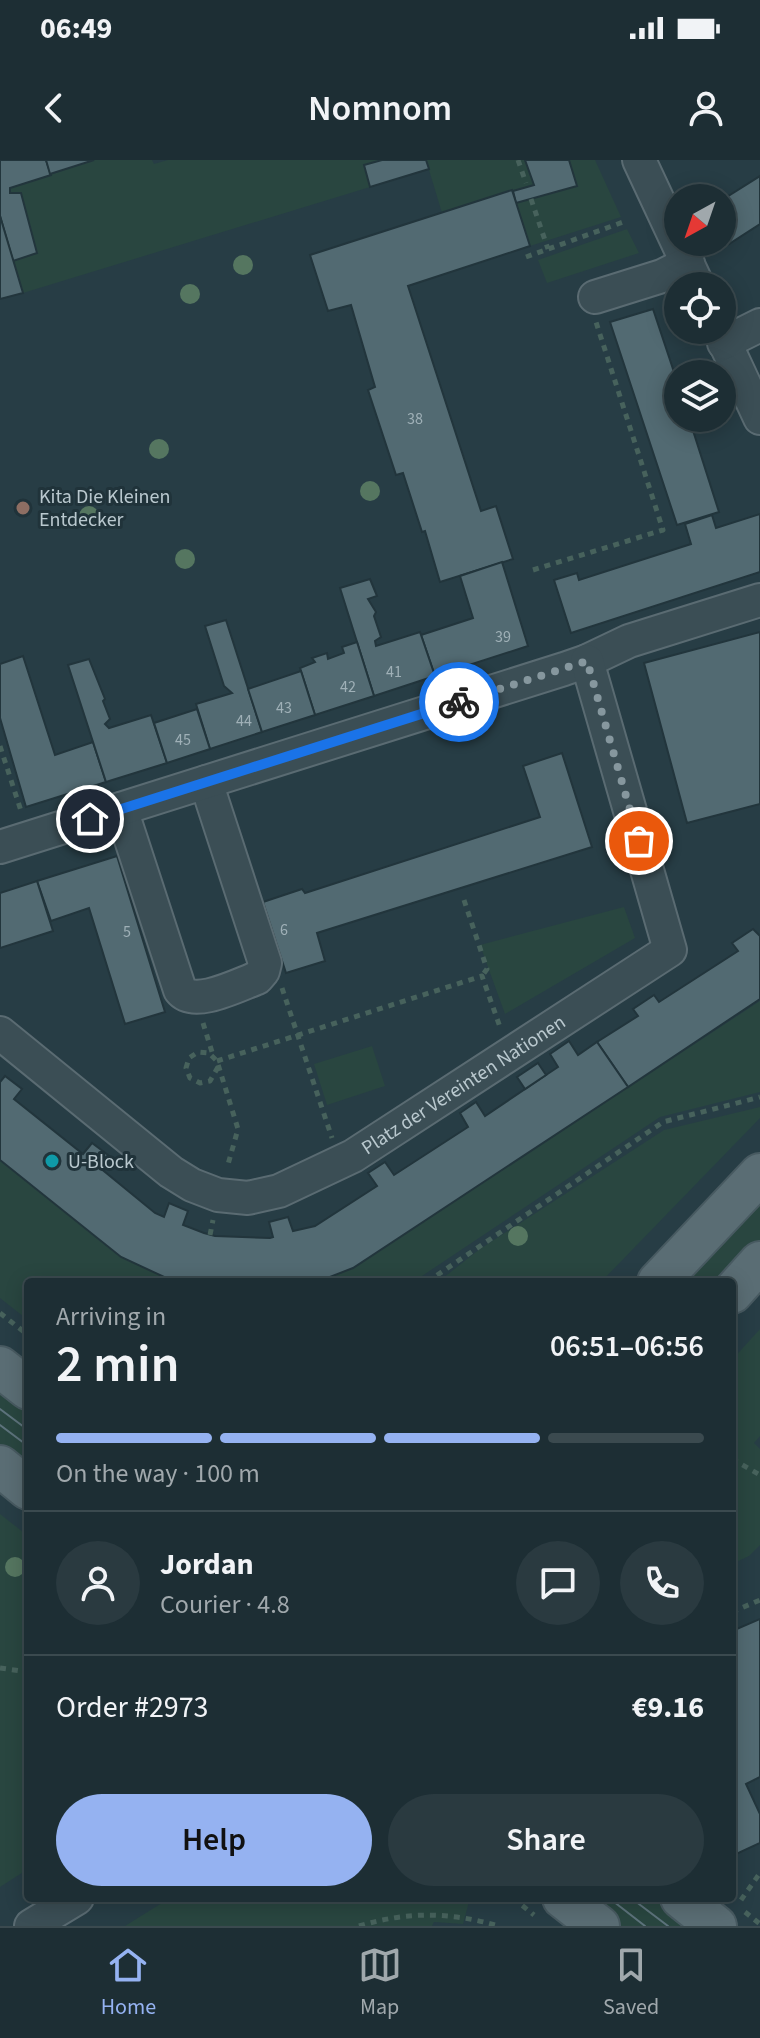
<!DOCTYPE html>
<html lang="en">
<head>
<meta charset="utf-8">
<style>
	:root { --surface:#1d2e34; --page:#2a3a40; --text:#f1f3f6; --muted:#a0a8ac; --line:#3b4a4f; --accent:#95b2f1 }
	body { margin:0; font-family:"Source Sans 3",sans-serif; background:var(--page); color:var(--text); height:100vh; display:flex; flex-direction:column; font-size:30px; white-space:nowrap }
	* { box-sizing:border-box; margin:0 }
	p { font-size:26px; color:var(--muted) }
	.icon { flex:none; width:44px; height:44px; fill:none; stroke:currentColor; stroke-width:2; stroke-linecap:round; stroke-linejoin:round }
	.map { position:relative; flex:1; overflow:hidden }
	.side { position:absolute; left:24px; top:1118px; width:712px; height:624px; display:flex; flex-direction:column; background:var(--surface); border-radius:8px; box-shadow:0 4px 20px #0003,0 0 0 2px var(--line) }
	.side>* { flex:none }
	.needle { width:52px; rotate:220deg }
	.tools { position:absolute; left:664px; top:24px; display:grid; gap:16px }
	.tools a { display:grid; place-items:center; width:72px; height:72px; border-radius:50%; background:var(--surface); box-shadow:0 4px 20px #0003,0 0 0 2px var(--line); font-size:40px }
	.pin { position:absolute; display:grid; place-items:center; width:68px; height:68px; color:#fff; margin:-34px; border:4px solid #fff; border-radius:50%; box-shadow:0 2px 8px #0007 }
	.courier { position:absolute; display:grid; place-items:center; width:80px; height:80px; margin:-40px; border:6px solid #1a73e8; border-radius:50%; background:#fff; color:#222; box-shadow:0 2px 10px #0007 }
	.summary em { font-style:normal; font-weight:600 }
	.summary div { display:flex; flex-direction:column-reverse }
	.summary { display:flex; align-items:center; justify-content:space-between; height:136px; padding:0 32px }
	h1 { font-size:52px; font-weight:600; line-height:60px }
	.bar { display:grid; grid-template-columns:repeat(4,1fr); gap:12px 8px; align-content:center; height:96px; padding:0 32px }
	.bar i { height:10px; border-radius:6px; background:var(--line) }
	.bar .active { background:var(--accent) }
	.bar p { grid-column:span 4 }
	.line { display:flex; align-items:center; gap:20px; padding:0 32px; border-top:2px solid var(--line) }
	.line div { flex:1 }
	.round { display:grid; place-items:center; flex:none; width:84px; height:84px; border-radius:42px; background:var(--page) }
	.cta { display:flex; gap:16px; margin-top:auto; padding:16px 32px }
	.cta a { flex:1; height:92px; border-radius:48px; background:var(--accent); color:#111; font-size:32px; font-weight:600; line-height:92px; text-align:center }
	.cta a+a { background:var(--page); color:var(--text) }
	.status { display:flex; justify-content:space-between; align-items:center; height:56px; padding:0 40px; background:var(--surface); direction:ltr }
	.status svg { height:22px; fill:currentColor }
	header { display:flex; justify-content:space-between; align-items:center; height:104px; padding:0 32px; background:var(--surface); font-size:36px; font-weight:600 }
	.tab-bar { display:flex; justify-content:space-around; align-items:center; height:112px; border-top:2px solid var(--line); background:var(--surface); font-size:22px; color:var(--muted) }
	.tab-bar a { display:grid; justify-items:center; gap:4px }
	.tab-bar .active { color:var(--accent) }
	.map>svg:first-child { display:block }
	.green { fill:#294640 }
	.building { fill:#526a72; stroke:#22353c; stroke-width:2 }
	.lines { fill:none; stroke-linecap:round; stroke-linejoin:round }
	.minor-casing { stroke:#5a6b72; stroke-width:36 }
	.major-casing { stroke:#485a61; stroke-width:44 }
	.path { stroke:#47625c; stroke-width:5; stroke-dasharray:6 6; stroke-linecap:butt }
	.minor { stroke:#3b4e55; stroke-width:32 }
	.major { stroke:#5a6d74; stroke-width:40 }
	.tram { stroke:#5d737c; stroke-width:2 }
	.tree { fill:#557660 }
	.done { stroke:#86979e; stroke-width:8; stroke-dasharray:0 14.4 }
	.route { stroke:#1a73e8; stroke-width:10 }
	.education-dot { fill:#8d6e63; stroke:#20333a; stroke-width:3 }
	.culture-dot { fill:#0f9aa8; stroke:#20333a; stroke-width:3 }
	.labels { text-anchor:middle; stroke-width:6; stroke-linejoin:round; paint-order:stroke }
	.number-label { font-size:16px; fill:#9fb0b7 }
	.poi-label { font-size:20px; fill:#b9c8ce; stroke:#20333a; text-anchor:start }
	.street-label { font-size:20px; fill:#b9c8ce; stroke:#20333a }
</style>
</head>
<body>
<div class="status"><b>06:49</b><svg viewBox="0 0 49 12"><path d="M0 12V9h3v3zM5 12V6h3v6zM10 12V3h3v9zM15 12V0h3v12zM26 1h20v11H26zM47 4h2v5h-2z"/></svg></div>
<header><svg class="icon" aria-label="back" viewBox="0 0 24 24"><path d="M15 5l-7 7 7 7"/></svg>Nomnom<svg class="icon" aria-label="person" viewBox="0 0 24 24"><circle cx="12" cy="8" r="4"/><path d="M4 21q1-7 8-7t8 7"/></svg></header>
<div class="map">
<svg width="760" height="1766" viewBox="0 0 760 1766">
	<rect width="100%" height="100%" fill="#273d45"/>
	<!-- green -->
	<g class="green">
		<polygon points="95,0 152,0 154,4 168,0 382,0 364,5 370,27 23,133 13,101 37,92 21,33 10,33 10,28"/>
		<polygon points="426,0 526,0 534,25 442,53"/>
		<polygon points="569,0 595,0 621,57 530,86 516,43 577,26"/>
		<polygon points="627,69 639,93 547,123 538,100"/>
		<polygon points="624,747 635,778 505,854 480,785"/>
		<polygon points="760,841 760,932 660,957 413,1122 317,1122 353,1108"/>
		<polygon points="372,886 385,926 327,945 314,904"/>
		<polygon points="760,947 760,958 601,1122 438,1122 480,1089 664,970"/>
		<polygon points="0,1000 121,1097 175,1122 28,1122 28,1160 0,1138"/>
		<polygon points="760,1032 760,1086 727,1122 675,1122"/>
		<polygon points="760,1169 760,1276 754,1283 760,1289 760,1385 749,1396 732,1404 732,1200"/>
		<polygon points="0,1229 28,1251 28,1307 0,1286"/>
		<polygon points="0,1354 28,1376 28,1709 0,1727"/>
		<polygon points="170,1738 470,1738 463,1764 434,1762 432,1766 125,1766"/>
		<polygon points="584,1738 657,1738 693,1766 620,1766"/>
	</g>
	<!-- building -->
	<g class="building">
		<polygon points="0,0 46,0 51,15 10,28 10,33 21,33 37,93 13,101 0,56"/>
		<polygon points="46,0 94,0 50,14"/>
		<polygon points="382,0 426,0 429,9 370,27 364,5"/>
		<polygon points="525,0 569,0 577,26 516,43 513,31 534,25"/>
		<polygon points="760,16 760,64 729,84 722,73 722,40"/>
		<polygon points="512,30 530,86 408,126 481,351 496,346 513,399 440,422 425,371 422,372 403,313 396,315 368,230 375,227 351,145 328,151 310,95"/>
		<polygon points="0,56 23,133 0,139"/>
		<polygon points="653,149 678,224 678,258 689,258 719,352 677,365 610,162"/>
		<polygon points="760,354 760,412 571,473 554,420 577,413 579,420 691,384 685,364 712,355 716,368"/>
		<polygon points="502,402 528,486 435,516 421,475 473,458 460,416"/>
		<polygon points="370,419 377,436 368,439 376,452 374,456 381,477 375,481 376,486 420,472 435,516 374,536 340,428"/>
		<polygon points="226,460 262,572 210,589 196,544 232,533 224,526 205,466"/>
		<polygon points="760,472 760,644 687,663 644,503"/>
		<polygon points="357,482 374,536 315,555 300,508 315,502 312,498 327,493 328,499 344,493 342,487"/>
		<polygon points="23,496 55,595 93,582 106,622 26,647 0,558 0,504"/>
		<polygon points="89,499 105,539 103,541 110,559 105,564 109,568 151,555 167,603 106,622 68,505"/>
		<polygon points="301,511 315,555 262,572 248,529"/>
		<polygon points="197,549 210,589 167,603 154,563"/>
		<polygon points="562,593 592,687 317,773 325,801 286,813 263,742 302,729 305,733 540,657 523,606"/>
		<polygon points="117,696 165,852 125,864 89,748 51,761 37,721"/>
		<polygon points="37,721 53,771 0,788 0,733"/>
		<polygon points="753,769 760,776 760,839 628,927 597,882 638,856 633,849 654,835 659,842 738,791 732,783"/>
		<polygon points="569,881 578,895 597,882 628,927 353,1108 317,1122 175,1122 121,1097 0,1000 0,922 5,916 22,929 14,939 83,994 92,983 108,995 99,1007 155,1053 164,1057 169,1043 188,1051 183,1065 204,1073 215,1076 270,1078 273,1077 269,1062 288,1057 293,1071 315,1066 377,1026 368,1013 385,1002 394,1015 468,967 460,953 476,942 485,956 546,915 558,907 550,894"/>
		<polygon points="538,903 546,915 525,929 517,917"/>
		<polygon points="760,1459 760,1617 746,1624 760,1654 760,1683 732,1696 732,1471"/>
	</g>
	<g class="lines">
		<!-- minor casing -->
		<g class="minor-casing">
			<g id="minor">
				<polyline points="639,0 698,126"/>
				<polyline points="595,137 662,116 688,103"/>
				<polyline points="719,170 760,258"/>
				<polyline points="724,183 760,165"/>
				<path d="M 121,649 L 180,830 C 194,848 238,825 257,818 L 263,811 L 265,803 L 206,622"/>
				<polyline points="0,687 564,509 587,501 629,481 760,440"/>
				<path id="s1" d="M 0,873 L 171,1012 L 192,1025 L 218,1035 L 248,1038 L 279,1031 L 353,996 L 670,790 L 587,501"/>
				<polyline points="31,1766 77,1738"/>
			</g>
		</g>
		<!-- major casing -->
		<g class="major-casing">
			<g id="major">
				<polyline points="658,1122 760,1014"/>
				<polyline points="732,1133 760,1102"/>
				<polyline points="0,1207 28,1229"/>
				<polyline points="0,1306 28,1329"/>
				<polyline points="563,1738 599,1766"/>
				<polyline points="681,1738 716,1766"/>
			</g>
		</g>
		<!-- path -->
		<g class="path">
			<polyline points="518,0 526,23"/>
			<polyline points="531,39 548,89"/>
			<polyline points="526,97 626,61"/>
			<polyline points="533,410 663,370 596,162"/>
			<polyline points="0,586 22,654"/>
			<polyline points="464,740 487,809 482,816"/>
			<polyline points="282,828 332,978"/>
			<polyline points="203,863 213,895"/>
			<polyline points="217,901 482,816 500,867"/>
			<polyline points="218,907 210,921 200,923 190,918 186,908 189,898 198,892 209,893 217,901 238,969 227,1008"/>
			<polyline points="210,1075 213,1060"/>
			<polyline points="427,1122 663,962 760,937"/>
			<polyline points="0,1153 28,1175"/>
			<polyline points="732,1299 760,1315"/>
			<polyline points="732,1452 760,1440"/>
			<polyline points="0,1508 28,1512"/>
			<polyline points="513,1738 534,1755"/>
			<polyline points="102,1739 135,1738"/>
			<polyline points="741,1740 760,1713"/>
			<polyline points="745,1752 760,1764"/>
			<path d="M 359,1766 C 409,1751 450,1752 499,1766"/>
		</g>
		<!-- minor -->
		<use href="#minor" class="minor"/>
		<!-- major -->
		<use href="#major" class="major"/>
		<!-- tram -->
		<g class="tram">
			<polyline points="0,1249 28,1270"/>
			<polyline points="0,1265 28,1286"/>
			<polyline points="609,1738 645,1766"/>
			<polyline points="631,1738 668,1766"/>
		</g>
	</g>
	<!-- trees -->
	<g class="tree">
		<circle cx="243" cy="105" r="10"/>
		<circle cx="190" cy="134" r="10"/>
		<circle cx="159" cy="289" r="10"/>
		<circle cx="370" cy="331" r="10"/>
		<circle cx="89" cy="356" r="10"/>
		<circle cx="185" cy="399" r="10"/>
		<circle cx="518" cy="1076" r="10"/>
		<circle cx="15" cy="1407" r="10"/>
	</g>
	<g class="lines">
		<!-- done -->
		<polyline class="done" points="459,542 587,501 639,681"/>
		<!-- route -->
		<polyline class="route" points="90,659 459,542"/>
	</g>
	<!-- markers -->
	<circle class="education-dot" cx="23" cy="348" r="8"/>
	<circle class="culture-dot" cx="52" cy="1001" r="8"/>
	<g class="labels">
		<!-- number labels -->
		<g class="number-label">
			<text x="415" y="264">38</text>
			<text x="503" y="482">39</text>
			<text x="394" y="517">41</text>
			<text x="348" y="532">42</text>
			<text x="284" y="553">43</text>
			<text x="244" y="566">44</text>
			<text x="183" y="585">45</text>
			<text x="284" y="775">6</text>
			<text x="127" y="777">5</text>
		</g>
		<!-- poi labels -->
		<g class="poi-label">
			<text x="39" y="343">Kita Die Kleinen<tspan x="39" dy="23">Entdecker</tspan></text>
			<text x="68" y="1008">U-Block</text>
		</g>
		<!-- street labels -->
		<g class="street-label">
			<text dy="7" stroke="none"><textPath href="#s1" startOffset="548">Platz der Vereinten Nationen</textPath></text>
		</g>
	</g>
</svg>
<div class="tools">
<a><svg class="needle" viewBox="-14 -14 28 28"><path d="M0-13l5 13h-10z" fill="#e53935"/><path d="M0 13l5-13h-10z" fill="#a0a8ac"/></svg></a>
<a><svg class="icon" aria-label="locate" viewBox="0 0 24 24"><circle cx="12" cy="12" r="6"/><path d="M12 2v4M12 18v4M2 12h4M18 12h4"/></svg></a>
<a><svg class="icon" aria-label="layers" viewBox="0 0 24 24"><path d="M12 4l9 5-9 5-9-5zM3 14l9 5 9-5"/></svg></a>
</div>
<div class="pin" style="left:639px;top:681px;background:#ea580c"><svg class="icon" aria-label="bag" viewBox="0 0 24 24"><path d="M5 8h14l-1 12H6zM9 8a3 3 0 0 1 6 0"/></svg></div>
<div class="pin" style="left:90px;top:659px;background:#1f2937"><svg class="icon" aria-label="home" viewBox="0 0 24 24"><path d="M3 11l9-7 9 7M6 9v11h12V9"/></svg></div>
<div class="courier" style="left:459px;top:542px"><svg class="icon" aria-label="bike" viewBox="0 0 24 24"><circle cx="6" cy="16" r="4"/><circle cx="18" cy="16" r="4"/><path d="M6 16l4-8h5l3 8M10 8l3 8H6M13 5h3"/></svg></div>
<section class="side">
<div class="summary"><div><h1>2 min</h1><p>Arriving in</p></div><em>06:51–06:56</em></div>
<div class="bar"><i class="active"></i><i class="active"></i><i class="active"></i><i></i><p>On the way · 100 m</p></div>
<div class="line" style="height:144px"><a class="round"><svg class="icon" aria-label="person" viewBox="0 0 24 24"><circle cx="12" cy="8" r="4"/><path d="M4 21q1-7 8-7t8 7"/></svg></a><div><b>Jordan</b><p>Courier · 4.8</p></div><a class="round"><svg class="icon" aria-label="chat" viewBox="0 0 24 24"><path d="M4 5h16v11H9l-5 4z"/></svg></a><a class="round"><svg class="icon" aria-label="phone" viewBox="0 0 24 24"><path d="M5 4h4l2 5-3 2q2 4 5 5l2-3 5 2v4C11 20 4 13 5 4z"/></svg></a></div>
<div class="line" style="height:104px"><div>Order #2973</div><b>€9.16</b></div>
<div class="cta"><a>Help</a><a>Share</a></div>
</section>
</div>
<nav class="tab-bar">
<a class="active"><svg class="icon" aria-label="home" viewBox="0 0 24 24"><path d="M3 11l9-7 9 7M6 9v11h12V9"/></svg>Home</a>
<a><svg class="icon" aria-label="map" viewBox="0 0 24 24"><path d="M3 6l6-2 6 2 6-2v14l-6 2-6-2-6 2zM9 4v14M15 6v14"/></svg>Map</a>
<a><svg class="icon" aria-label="saved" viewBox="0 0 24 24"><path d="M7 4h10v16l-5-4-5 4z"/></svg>Saved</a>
</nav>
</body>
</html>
